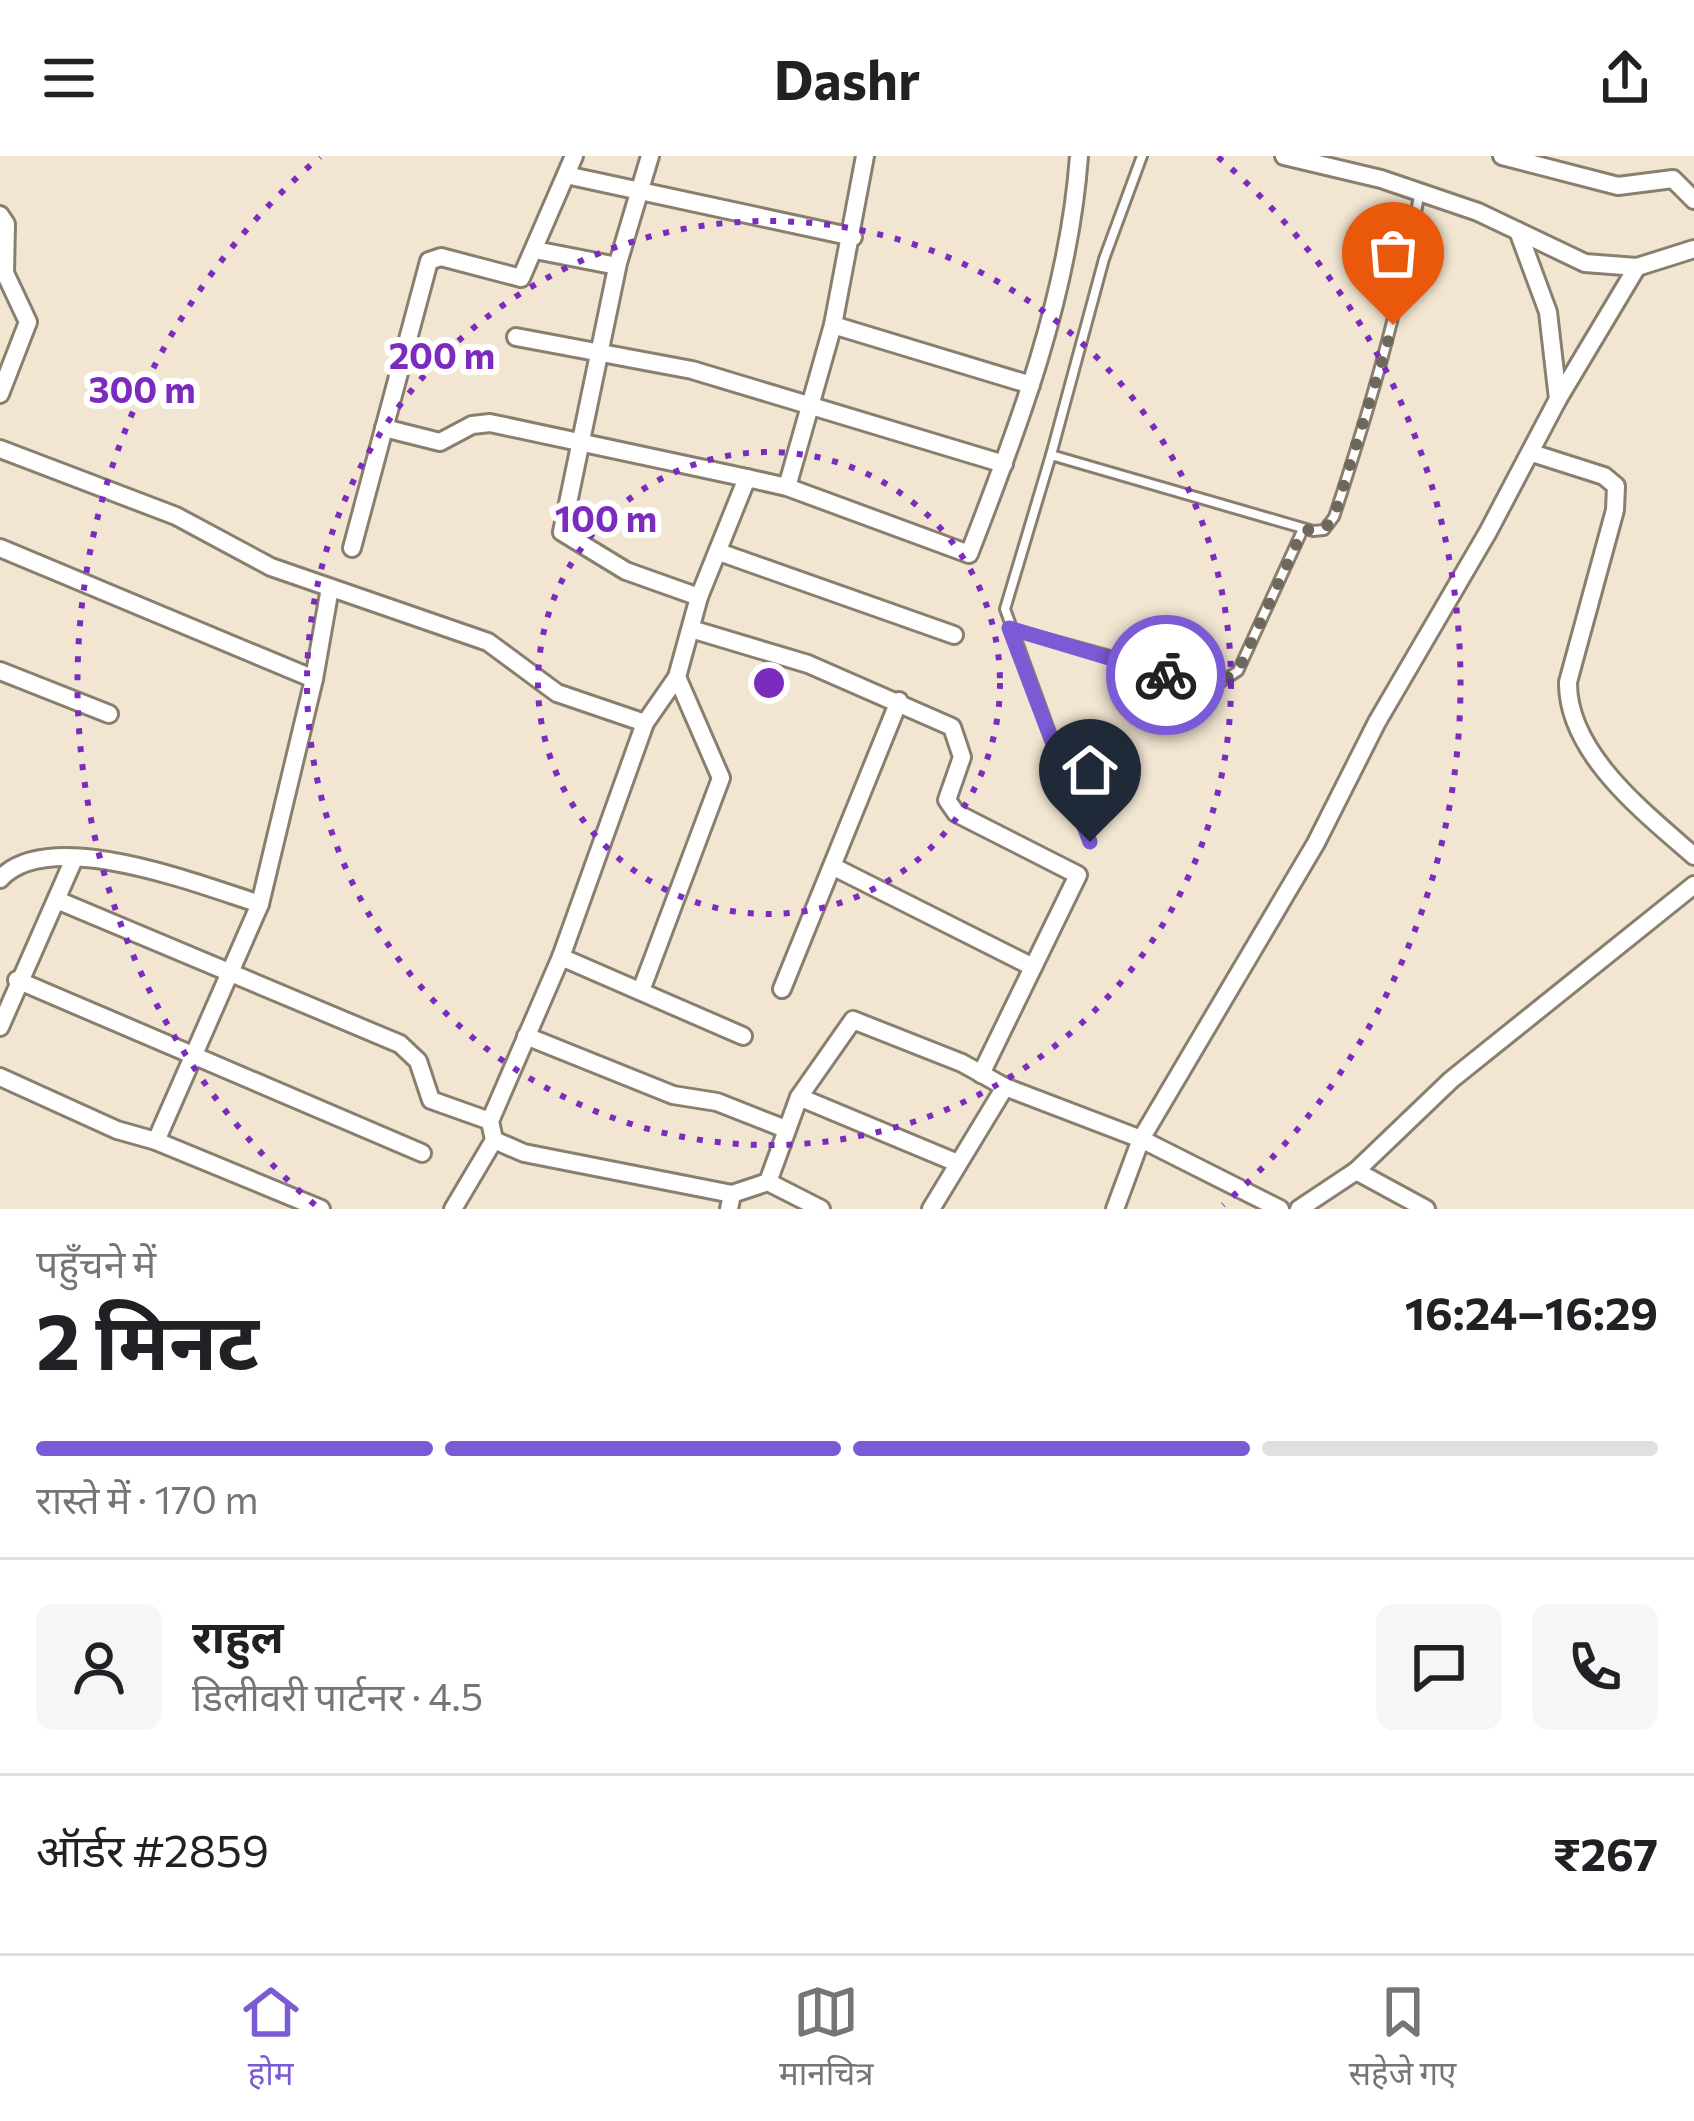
<!DOCTYPE html>
<html lang="hi">
<head>
<meta charset="utf-8">
<style>
	:root { --surface:#fff; --page:#f6f6f6; --text:#202124; --muted:#757577; --line:#e0e0e0; --accent:#7a5bd5 }
	body { margin:0; font-family:Commissioner,"Noto Sans Devanagari",sans-serif; background:var(--page); color:var(--text); height:100vh; display:flex; flex-direction:column; font-size:45px; white-space:nowrap }
	* { box-sizing:border-box; margin:0 }
	p { font-size:39px; color:var(--muted) }
	.icon { flex:none; width:66px; height:66px; fill:none; stroke:currentColor; stroke-width:2; stroke-linecap:round; stroke-linejoin:round }
	.map { position:relative; height:1053px; overflow:hidden }
	.drawer { display:flex; flex-direction:column; background:var(--surface); flex:1 }
	.drawer>* { flex:none }
	.pin { position:absolute; display:grid; place-items:center; width:102px; height:102px; color:#fff; margin:-123px -51px; border-radius:50% 50% 50% 0; rotate:-45deg; box-shadow:0 0 12px #0007 }
	.pin .icon { rotate:45deg }
	.courier { position:absolute; display:grid; place-items:center; width:120px; height:120px; margin:-60px; border:9px solid #7a5bd5; border-radius:50%; background:#fff; color:#222; box-shadow:0 3px 15px #0007 }
	.overview em { font-style:normal; font-weight:700 }
	.overview div { display:flex; flex-direction:column-reverse }
	.overview { display:flex; align-items:center; justify-content:space-between; height:204px; padding:0 36px }
	h1 { font-size:78px; font-weight:700; line-height:90px }
	.bar { display:grid; grid-template-columns:repeat(4,1fr); gap:18px 12px; align-content:center; height:144px; padding:0 36px }
	.bar i { height:15px; border-radius:9px; background:var(--line) }
	.bar .selected { background:var(--accent) }
	.bar p { grid-column:span 4 }
	.line { display:flex; align-items:center; gap:30px; padding:0 36px; border-top:3px solid var(--line) }
	.line div { flex:1 }
	.round { display:grid; place-items:center; flex:none; width:126px; height:126px; border-radius:18px; background:var(--page) }
	header { display:flex; justify-content:space-between; align-items:center; height:156px; padding:0 36px; background:var(--surface); font-size:54px; font-weight:700 }
	.tabs { display:flex; justify-content:space-around; align-items:center; height:168px; border-top:3px solid var(--line); background:var(--surface); font-size:33px; color:var(--muted) }
	.tabs a { display:grid; justify-items:center; gap:6px }
	.tabs .selected { color:var(--accent) }
	.map>svg:first-child { display:block }
	.lines { fill:none; stroke-linecap:round; stroke-linejoin:round }
	.lane-casing { stroke:#8a7f6e; stroke-width:14 }
	.street-casing { stroke:#8a7f6e; stroke-width:22 }
	.lane { stroke:#fff; stroke-width:8 }
	.street { stroke:#fff; stroke-width:16 }
	.done { stroke:#6e675c; stroke-width:12; stroke-dasharray:0 21.6 }
	.route { stroke:#7a5bd5; stroke-width:15 }
	.ring { fill:none; stroke:#7b2cbf; stroke-width:6; stroke-dasharray:6 12 }
	.centre { fill:#7b2cbf; stroke:#fff; stroke-width:6 }
	.ring-label { font-size:36px; text-anchor:middle; font-weight:bold; fill:#7b2cbf; stroke:#fff; stroke-width:12; stroke-linejoin:round; paint-order:stroke }
</style>
</head>
<body>
<header><svg class="icon" aria-label="menu" viewBox="0 0 24 24"><path d="M4 6h16M4 12h16M4 18h16"/></svg>Dashr<svg class="icon" aria-label="share" viewBox="0 0 24 24"><path d="M12 15V3M7 8l5-5 5 5M5 13v7h14v-7"/></svg></header>
<div class="map">
<svg width="1694" height="1053" viewBox="0 0 1694 1053">
	<rect width="100%" height="100%" fill="#f2e6d2"/>
	<g class="lines">
		<!-- lane casing -->
		<g class="lane-casing">
			<g id="lane">
				<path d="M 1142,0 L 1104,103 L 1051,299 L 1313,375 L 1324,374 L 1334,361 C 1369,255 1400,150 1419,40"/>
				<polyline points="1051,299 1005,453 1090,686"/>
				<polyline points="1011,473 1216,529 1238,515 1303,373"/>
			</g>
		</g>
		<!-- street casing -->
		<g class="street-casing">
			<g id="street">
				<polyline points="650,0 618,107 562,376 626,415 699,441"/>
				<polyline points="1284,0 1381,23 1478,56 1585,107 1637,111 1694,93"/>
				<polyline points="1502,0 1618,30 1673,23 1694,44"/>
				<polyline points="566,19 853,81"/>
				<polyline points="0,59 6,68 5,117 28,166 0,238"/>
				<polyline points="535,94 617,110"/>
				<polyline points="833,169 1031,229"/>
				<polyline points="516,181 692,214 1004,308"/>
				<polyline points="1558,243 1637,111"/>
				<path d="M 384,272 L 440,286 L 472,269 L 490,267 L 747,322 L 787,331 L 969,398 C 1019,270 1069,138 1079,0"/>
				<polyline points="0,293 176,360 271,411 488,486 557,537 645,567"/>
				<path d="M 1532,297 L 1604,320 L 1616,330 L 1615,354 L 1568,526 C 1567,597 1645,657 1694,700"/>
				<polyline points="787,331 833,169 865,0"/>
				<polyline points="0,392 314,523"/>
				<polyline points="352,392 429,105 441,101 521,122 574,0"/>
				<polyline points="719,396 954,479"/>
				<polyline points="691,473 808,508 952,571 962,601 947,644 956,657 1078,719 981,918"/>
				<polyline points="0,515 109,558"/>
				<polyline points="834,711 1033,811"/>
				<path d="M 0,723 C 49,669 200,729 260,748"/>
				<polyline points="57,744 400,888 418,905 431,944 490,965"/>
				<polyline points="561,801 743,880"/>
				<polyline points="17,824 422,997"/>
				<polyline points="642,832 721,622 677,521"/>
				<polyline points="782,833 899,545"/>
				<polyline points="0,871 74,703"/>
				<polyline points="526,880 673,939 717,946 783,972"/>
				<polyline points="0,921 117,974 156,985 321,1053"/>
				<polyline points="799,941 955,1006"/>
				<polyline points="494,984 524,997 732,1038"/>
				<polyline points="156,985 260,748 314,523 330,432"/>
				<polyline points="768,1026 821,1053"/>
				<polyline points="453,1053 494,984 490,965 561,801 645,567 677,521 699,441 747,322"/>
				<polyline points="729,1053 732,1038 768,1026 799,941 853,864 962,907 1005,931 1141,983 1280,1053"/>
				<polyline points="931,1053 1005,931"/>
				<polyline points="1115,1053 1141,983 1316,687 1377,566 1488,376 1558,243 1548,156 1518,75"/>
				<polyline points="1299,1053 1356,1015"/>
				<polyline points="1426,1053 1356,1015 1451,924 1694,729"/>
			</g>
		</g>
		<!-- lane -->
		<use href="#lane" class="lane"/>
		<!-- street -->
		<use href="#street" class="street"/>
	</g>
	<g class="lines">
		<!-- done -->
		<polyline class="done" points="1166,519 1216,529 1238,515 1303,374 1324,374 1334,361 1393,169"/>
		<!-- route -->
		<polyline class="route" points="1090,686 1009,472 1166,519"/>
	</g>
	<!-- distance rings -->
	<g class="ring">
		<circle cx="769" cy="527" r="231"/>
		<circle cx="769" cy="527" r="462"/>
		<path d="M315 1049A692 692 0 0 1 320 1M1218 1A692 692 0 0 1 1223 1049"/>
	</g>
	<circle cx="769" cy="527" r="18" class="centre"/>
	<g class="ring-label">
		<text x="442" y="213">200 m</text>
		<text x="142" y="247">300 m</text>
		<text x="606" y="376">100 m</text>
	</g>
</svg>
<div class="pin" style="left:1393px;top:169px;background:#ea580c"><svg class="icon" aria-label="bag" viewBox="0 0 24 24"><path d="M5 8h14l-1 12H6zM9 8a3 3 0 0 1 6 0"/></svg></div>
<div class="pin" style="left:1090px;top:686px;background:#1f2937"><svg class="icon" aria-label="home" viewBox="0 0 24 24"><path d="M3 11l9-7 9 7M6 9v11h12V9"/></svg></div>
<div class="courier" style="left:1166px;top:519px"><svg class="icon" aria-label="bike" viewBox="0 0 24 24"><circle cx="6" cy="16" r="4"/><circle cx="18" cy="16" r="4"/><path d="M6 16l4-8h5l3 8M10 8l3 8H6M13 5h3"/></svg></div>
</div>
<section class="drawer">
<div class="overview"><div><h1>2 मिनट</h1><p>पहुँचने में</p></div><em>16:24–16:29</em></div>
<div class="bar"><i class="selected"></i><i class="selected"></i><i class="selected"></i><i></i><p>रास्ते में · 170 m</p></div>
<div class="line" style="height:216px"><a class="round"><svg class="icon" aria-label="person" viewBox="0 0 24 24"><circle cx="12" cy="8" r="4"/><path d="M4 21q1-7 8-7t8 7"/></svg></a><div><b>राहुल</b><p>डिलीवरी पार्टनर · 4.5</p></div><a class="round"><svg class="icon" aria-label="chat" viewBox="0 0 24 24"><path d="M4 5h16v11H9l-5 4z"/></svg></a><a class="round"><svg class="icon" aria-label="phone" viewBox="0 0 24 24"><path d="M5 4h4l2 5-3 2q2 4 5 5l2-3 5 2v4C11 20 4 13 5 4z"/></svg></a></div>
<div class="line" style="height:156px"><div>ऑर्डर #2859</div><b>₹267</b></div>
</section>
<nav class="tabs">
<a class="selected"><svg class="icon" aria-label="home" viewBox="0 0 24 24"><path d="M3 11l9-7 9 7M6 9v11h12V9"/></svg>होम</a>
<a><svg class="icon" aria-label="map" viewBox="0 0 24 24"><path d="M3 6l6-2 6 2 6-2v14l-6 2-6-2-6 2zM9 4v14M15 6v14"/></svg>मानचित्र</a>
<a><svg class="icon" aria-label="saved" viewBox="0 0 24 24"><path d="M7 4h10v16l-5-4-5 4z"/></svg>सहेजे गए</a>
</nav>
</body>
</html>
